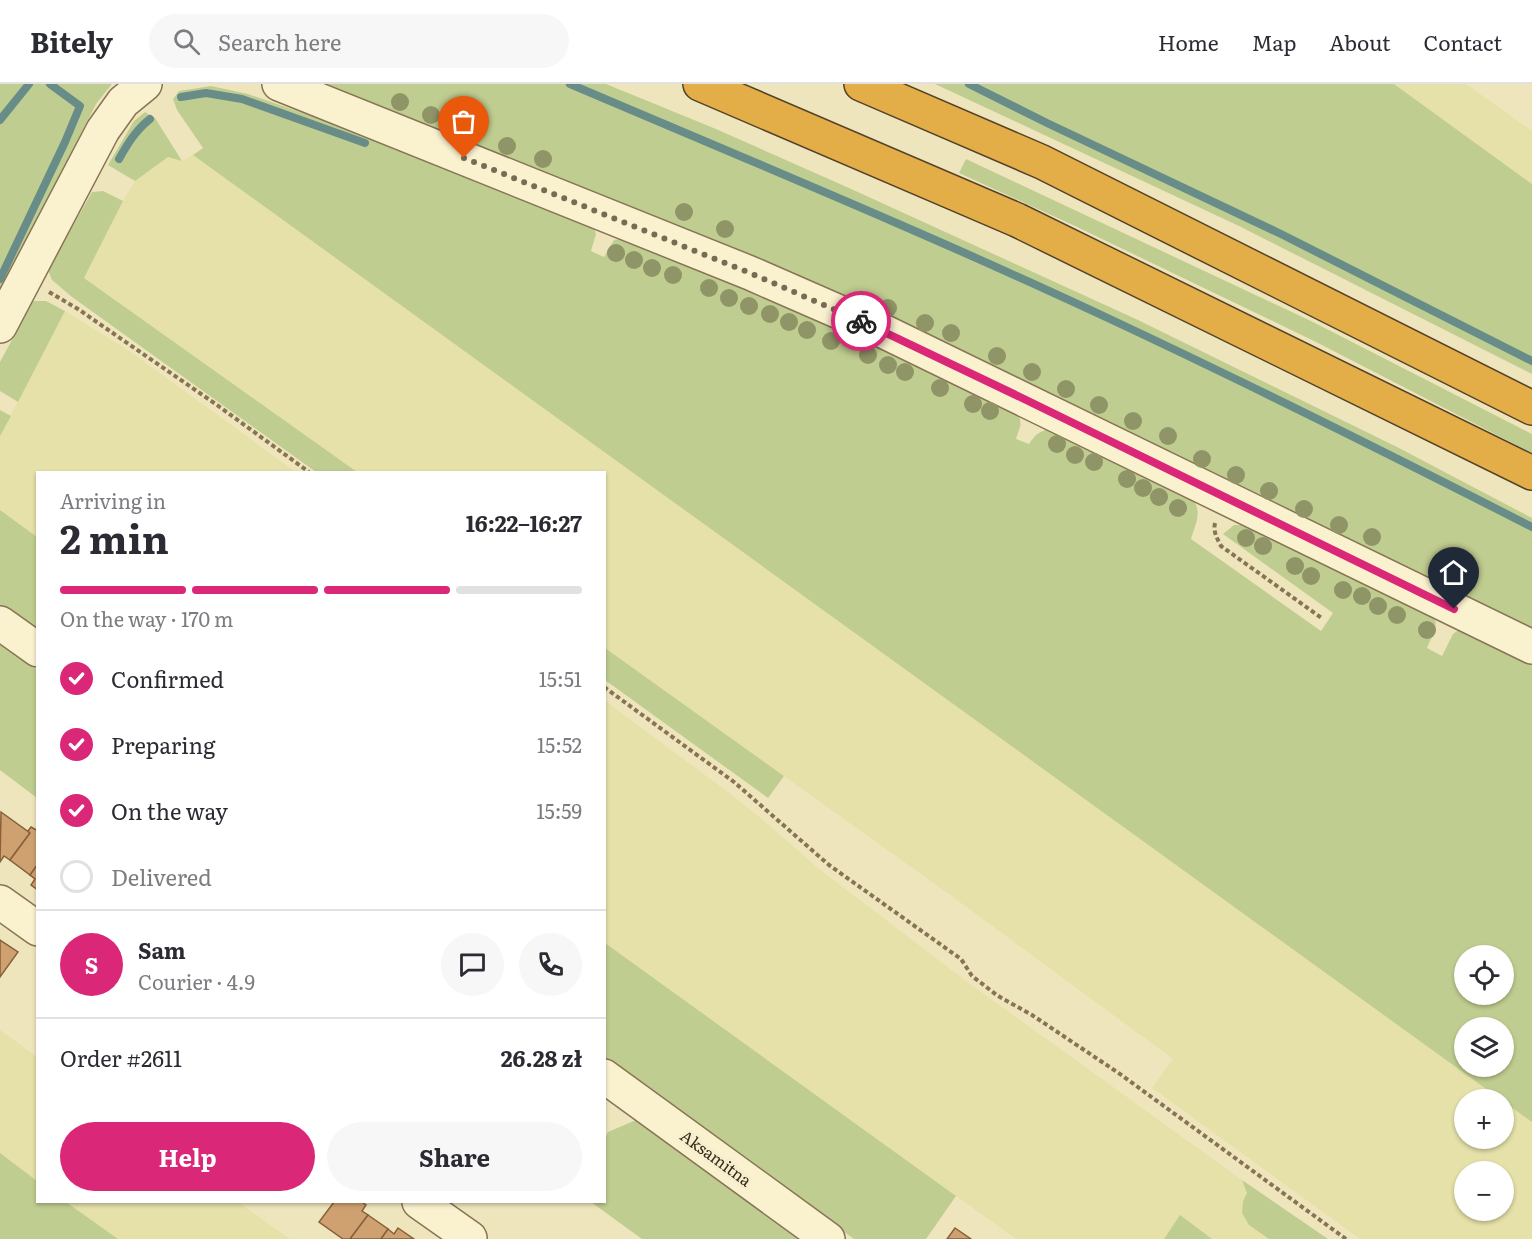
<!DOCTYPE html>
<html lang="en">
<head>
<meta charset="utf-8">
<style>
	:root { --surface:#fff; --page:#f7f7f7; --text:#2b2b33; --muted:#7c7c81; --line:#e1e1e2; --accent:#db2777 }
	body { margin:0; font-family:Literata,serif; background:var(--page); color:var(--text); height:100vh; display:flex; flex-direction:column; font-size:22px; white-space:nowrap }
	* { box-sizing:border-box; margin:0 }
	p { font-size:20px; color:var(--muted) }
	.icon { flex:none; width:33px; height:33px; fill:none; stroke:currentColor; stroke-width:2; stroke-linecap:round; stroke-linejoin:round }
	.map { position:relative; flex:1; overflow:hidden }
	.details { position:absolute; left:36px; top:387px; width:570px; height:732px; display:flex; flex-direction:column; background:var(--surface); border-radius:0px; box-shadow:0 2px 4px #0004 }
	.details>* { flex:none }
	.fabs { position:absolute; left:1454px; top:861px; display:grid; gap:12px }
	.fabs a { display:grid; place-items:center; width:60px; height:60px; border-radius:50%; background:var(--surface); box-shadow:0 2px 4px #0004; font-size:30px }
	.pin { position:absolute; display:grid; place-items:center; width:51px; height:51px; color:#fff; margin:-62px -26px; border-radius:50% 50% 50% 0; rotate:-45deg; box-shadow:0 0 6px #0007 }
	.pin .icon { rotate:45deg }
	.courier { position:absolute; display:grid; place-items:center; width:60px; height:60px; margin:-30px; border:4px solid #db2777; border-radius:50%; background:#fff; color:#222; box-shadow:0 2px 8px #0007 }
	.summary em { font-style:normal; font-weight:700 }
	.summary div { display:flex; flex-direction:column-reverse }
	.summary { display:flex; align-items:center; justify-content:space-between; height:102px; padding:0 24px }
	h1 { font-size:39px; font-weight:700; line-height:45px }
	.bar { display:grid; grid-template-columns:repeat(4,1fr); gap:9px 6px; align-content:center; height:72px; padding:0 24px }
	.bar i { height:8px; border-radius:4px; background:var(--line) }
	.bar .selected { background:var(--accent) }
	.bar p { grid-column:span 4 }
	.line { display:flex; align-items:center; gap:15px; padding:0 24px; border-top:2px solid var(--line) }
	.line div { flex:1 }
	.round { display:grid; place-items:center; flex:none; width:63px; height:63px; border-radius:32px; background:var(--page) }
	ol { padding:0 24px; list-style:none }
	li { display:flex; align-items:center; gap:18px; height:66px }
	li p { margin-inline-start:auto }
	li .icon { padding:6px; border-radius:50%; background:var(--accent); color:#fff; stroke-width:4 }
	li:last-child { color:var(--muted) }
	li i { width:33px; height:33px; border:3px solid var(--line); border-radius:50% }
	.primary-button { display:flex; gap:12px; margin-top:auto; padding:12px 24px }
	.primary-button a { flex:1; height:69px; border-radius:36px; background:var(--accent); color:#fff; font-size:24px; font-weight:700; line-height:69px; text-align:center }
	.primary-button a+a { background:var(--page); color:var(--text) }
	header { display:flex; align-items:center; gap:36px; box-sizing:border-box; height:84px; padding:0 30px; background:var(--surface); border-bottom:2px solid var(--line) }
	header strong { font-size:28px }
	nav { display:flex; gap:33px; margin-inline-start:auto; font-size:21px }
	.search { width:420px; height:54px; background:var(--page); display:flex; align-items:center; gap:15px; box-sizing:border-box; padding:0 21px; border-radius:33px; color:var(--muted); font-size:22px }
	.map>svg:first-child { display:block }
	.farmland { fill:#e5e1a9; fill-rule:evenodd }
	.green { fill:#c0cd90; fill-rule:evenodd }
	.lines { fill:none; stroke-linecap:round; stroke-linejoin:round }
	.stream { stroke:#688d88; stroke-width:8 }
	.building { fill:#cfa170; stroke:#87603a; stroke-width:1.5 }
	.minor-casing { stroke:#877455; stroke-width:36 }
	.highway-casing { stroke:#54422a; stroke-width:36 }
	.path { stroke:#877455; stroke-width:4; stroke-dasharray:4.5 3; stroke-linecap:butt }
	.minor { stroke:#faf1cf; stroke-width:33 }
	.highway { stroke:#e3ae48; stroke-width:33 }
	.tree { fill:#8f9566 }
	.done { stroke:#776b53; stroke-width:6; stroke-dasharray:0 10.8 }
	.route { stroke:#db2777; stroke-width:8 }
	.labels { text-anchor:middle; stroke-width:6; stroke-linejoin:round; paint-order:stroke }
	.street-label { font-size:16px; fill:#362a1b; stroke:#f6eecc }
</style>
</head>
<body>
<header>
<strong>Bitely</strong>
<div class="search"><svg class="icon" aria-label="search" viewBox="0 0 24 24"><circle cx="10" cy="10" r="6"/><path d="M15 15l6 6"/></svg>Search here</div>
<nav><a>Home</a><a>Map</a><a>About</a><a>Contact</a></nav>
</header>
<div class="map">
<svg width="1532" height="1155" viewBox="0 0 1532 1155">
	<rect width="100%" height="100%" fill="#efe5bc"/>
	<!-- farmland -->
	<g class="farmland">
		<polygon points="1394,0 1466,0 1532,47 1532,100"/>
		<path d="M 193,71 L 1501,1015 L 1464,1016 L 1464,1054 L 1503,1054 L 1503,1017 L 1532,1038 L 1532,1155 L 1360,1155 L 1152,1004 L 1173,975 L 957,816 L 605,564 L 604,388 L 357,388 L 84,194 L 123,117 L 135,97 L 168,73 L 182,77 ZM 1464,1088 L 1503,1088 L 1503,1126 L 1464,1126 Z"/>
		<polygon points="65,227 131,268 296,388 38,388 37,453 0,426 0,352"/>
		<polygon points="604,616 724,705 768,740 819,785 966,897 1242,1096 1247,1109 1243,1117 1249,1141 1269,1155 1212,1155 1180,1132 1164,1155 1016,1155 605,859"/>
		<polygon points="0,946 37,973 37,1097 0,1069"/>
		<polygon points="66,1118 238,1118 290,1155 118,1155"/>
	</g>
	<!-- green -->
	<g class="green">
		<polygon points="0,0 112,0 96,20 0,209"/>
		<path d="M 327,0 L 606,0 L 716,45 L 849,104 L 1138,236 L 1399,364 L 1532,434 L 1532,546 L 875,225 C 693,148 508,79 327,0 Z"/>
		<polygon points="935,0 1394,0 1532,100 1532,290 1239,142"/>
		<path d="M 211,2 L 248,10 L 421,70 L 594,144 L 596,150 L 591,167 L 604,173 L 614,156 L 621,155 L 778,219 L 875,261 L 1017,329 C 1024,340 1019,344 1016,355 L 1029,360 C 1035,351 1039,347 1050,345 L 1193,415 C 1202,429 1196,439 1191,455 L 1321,547 L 1333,529 L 1223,450 L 1234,441 L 1246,441 L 1434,532 C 1439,542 1431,554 1427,564 L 1442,572 L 1453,550 L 1460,545 L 1532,580 L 1532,1038 L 193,71 L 203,64 L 177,26 L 173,15 L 179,7 ZM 1464,872 L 1503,872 L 1503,910 L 1464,910 ZM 1464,944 L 1503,944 L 1503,982 L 1464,982 Z"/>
		<polygon points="145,28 155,34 182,77 168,73 135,97 108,81 134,37"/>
		<polygon points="966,75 1313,238 1532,350 1532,369 1316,258 1075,142 959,89"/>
		<polygon points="103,107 123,117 84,194 357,388 316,388 72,213 52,196 48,186 92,108"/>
		<polygon points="33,217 46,217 65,227 18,318 0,307 0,278"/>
		<polygon points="0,326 11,332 0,352"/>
		<polygon points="0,426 37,453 37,553 0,523"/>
		<polygon points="0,559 37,586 37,714 0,686"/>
		<polygon points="605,564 784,692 768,714 605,596"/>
		<polygon points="605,859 956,1112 926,1155 854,1155 605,974"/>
		<polygon points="636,1036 799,1153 797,1155 642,1155 591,1118 604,1118 605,1054 608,1048"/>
		<polygon points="0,1069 37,1097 38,1118 66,1118 118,1155 0,1155"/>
		<polygon points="1242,1096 1328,1155 1269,1155 1249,1141 1242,1129 1243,1117 1247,1109"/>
		<polygon points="1180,1131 1212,1155 1164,1155"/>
	</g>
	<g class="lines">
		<!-- stream -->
		<g class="stream">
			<path d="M 570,0 C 751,77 933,152 1112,236 C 1253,302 1393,372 1532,443"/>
			<polyline points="969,0 1047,39 1281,150 1532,277"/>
			<polyline points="181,13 206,9 242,15 365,59"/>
			<polyline points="0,36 29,0"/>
			<path d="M 119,75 C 128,59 136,46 150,35"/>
			<polyline points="0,195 65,58 80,22 50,0"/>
		</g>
	</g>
	<!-- building -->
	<g class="building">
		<polygon points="1,728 30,749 10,776 4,772 0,778"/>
		<polygon points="31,743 38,747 38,780 30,791 10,776 30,749 28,747"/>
		<polygon points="38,780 38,806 31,801 35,795 30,791"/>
		<polygon points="0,856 18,868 0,893"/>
		<polygon points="334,1118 362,1118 366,1121 362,1127 368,1131 350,1155 343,1155 319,1138"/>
		<polygon points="368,1131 388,1145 381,1155 350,1155"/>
		<polygon points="398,1144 414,1155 381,1155 388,1145 394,1150"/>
		<polygon points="955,1144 971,1155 947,1155"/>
	</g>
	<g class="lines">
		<!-- minor casing -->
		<g class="minor-casing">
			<g id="minor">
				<polyline points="279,0 750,189 885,248 1532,563"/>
				<polyline points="0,242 103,46 123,18 145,0"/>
				<polyline points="0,539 38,566"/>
				<polyline points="0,818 38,845"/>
				<polyline points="604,992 828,1155"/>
				<polyline points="419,1118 470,1154"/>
			</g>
		</g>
		<!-- highway casing -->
		<g class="highway-casing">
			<g id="highway">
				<polyline points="700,0 1017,136 1532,389"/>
				<polyline points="861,0 1042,78 1532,324"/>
			</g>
		</g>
		<!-- path -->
		<g class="path">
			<polyline points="49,208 78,225 217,321 309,388"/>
			<path d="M 1215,439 C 1213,448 1217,454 1221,462 L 1323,535"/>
			<polyline points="604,603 734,698 829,781 961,875 972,892 998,912 1032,931 1120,990 1346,1155"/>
		</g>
		<!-- minor -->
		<use href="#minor" class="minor"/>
		<!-- highway -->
		<use href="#highway" class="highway"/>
	</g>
	<!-- trees -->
	<g class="tree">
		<circle cx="400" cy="18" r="9"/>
		<circle cx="431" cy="31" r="9"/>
		<circle cx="472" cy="48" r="9"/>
		<circle cx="507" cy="62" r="9"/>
		<circle cx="543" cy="75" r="9"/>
		<circle cx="684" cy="128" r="9"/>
		<circle cx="725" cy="145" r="9"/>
		<circle cx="616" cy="169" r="9"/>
		<circle cx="634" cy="176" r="9"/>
		<circle cx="652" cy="184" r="9"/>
		<circle cx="673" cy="191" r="9"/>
		<circle cx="709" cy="204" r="9"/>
		<circle cx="729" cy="214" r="9"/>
		<circle cx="749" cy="222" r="9"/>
		<circle cx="888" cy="224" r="9"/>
		<circle cx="770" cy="230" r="9"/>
		<circle cx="789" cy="238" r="9"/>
		<circle cx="925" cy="239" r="9"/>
		<circle cx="807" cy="246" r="9"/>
		<circle cx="951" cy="249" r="9"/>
		<circle cx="831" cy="257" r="9"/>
		<circle cx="868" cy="271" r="9"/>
		<circle cx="997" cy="272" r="9"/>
		<circle cx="888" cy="281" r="9"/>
		<circle cx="905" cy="288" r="9"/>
		<circle cx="1032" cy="288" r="9"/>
		<circle cx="940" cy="304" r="9"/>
		<circle cx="1066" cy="305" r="9"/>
		<circle cx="973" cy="320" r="9"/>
		<circle cx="1099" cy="321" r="9"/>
		<circle cx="990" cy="327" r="9"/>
		<circle cx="1133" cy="337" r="9"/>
		<circle cx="1168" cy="352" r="9"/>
		<circle cx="1057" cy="360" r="9"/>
		<circle cx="1075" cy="371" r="9"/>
		<circle cx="1202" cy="375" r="9"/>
		<circle cx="1094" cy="378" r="9"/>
		<circle cx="1236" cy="391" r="9"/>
		<circle cx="1127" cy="395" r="9"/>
		<circle cx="1143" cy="404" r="9"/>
		<circle cx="1269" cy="407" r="9"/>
		<circle cx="1159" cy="413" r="9"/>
		<circle cx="1178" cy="424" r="9"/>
		<circle cx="1304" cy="425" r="9"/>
		<circle cx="1339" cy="441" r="9"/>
		<circle cx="1372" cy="453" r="9"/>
		<circle cx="1246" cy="454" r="9"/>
		<circle cx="1263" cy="462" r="9"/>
		<circle cx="1295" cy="482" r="9"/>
		<circle cx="1311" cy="492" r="9"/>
		<circle cx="1343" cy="506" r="9"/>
		<circle cx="1362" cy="512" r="9"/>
		<circle cx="1378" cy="522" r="9"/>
		<circle cx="1397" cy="531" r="9"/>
		<circle cx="1427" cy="546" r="9"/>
	</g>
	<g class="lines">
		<!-- done -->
		<polyline class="done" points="464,74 750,189 861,237"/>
		<!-- route -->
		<polyline class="route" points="861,237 1020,313 1454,525"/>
	</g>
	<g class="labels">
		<!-- street labels -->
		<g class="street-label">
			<text transform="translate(716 1074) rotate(36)" y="6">Aksamitna</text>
		</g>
	</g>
</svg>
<div class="fabs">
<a><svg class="icon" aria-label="locate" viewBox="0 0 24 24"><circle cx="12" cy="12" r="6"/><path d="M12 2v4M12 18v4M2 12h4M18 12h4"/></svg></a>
<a><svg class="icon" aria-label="layers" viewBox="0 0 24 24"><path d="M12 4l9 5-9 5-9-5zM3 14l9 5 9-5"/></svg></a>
<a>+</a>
<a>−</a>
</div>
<div class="pin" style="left:464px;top:74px;background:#ea580c"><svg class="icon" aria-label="bag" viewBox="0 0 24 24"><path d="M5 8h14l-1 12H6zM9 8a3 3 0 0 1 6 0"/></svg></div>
<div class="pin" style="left:1454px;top:525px;background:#1f2937"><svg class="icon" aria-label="home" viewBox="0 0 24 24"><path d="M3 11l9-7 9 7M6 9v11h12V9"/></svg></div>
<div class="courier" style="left:861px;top:237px"><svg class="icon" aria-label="bike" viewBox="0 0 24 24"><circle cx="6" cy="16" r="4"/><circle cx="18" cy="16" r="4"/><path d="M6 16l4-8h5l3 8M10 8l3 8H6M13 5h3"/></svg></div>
<section class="details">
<div class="summary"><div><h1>2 min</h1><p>Arriving in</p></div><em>16:22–16:27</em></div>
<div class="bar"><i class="selected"></i><i class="selected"></i><i class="selected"></i><i></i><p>On the way · 170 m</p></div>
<ol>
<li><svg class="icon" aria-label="check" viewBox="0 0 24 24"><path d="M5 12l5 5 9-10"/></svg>Confirmed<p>15:51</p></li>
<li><svg class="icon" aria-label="check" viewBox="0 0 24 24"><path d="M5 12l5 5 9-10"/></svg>Preparing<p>15:52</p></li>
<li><svg class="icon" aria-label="check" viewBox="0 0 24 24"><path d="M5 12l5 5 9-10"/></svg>On the way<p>15:59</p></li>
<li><i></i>Delivered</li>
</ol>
<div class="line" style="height:108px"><b class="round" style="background:var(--accent);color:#fff">S</b><div><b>Sam</b><p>Courier · 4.9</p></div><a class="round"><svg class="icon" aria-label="chat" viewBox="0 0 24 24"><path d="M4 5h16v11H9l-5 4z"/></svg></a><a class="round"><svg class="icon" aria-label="phone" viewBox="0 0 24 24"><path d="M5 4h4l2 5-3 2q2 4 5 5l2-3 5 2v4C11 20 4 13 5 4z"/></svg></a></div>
<div class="line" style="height:78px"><div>Order #2611</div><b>26.28 zł</b></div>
<div class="primary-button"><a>Help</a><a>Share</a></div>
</section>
</div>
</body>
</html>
